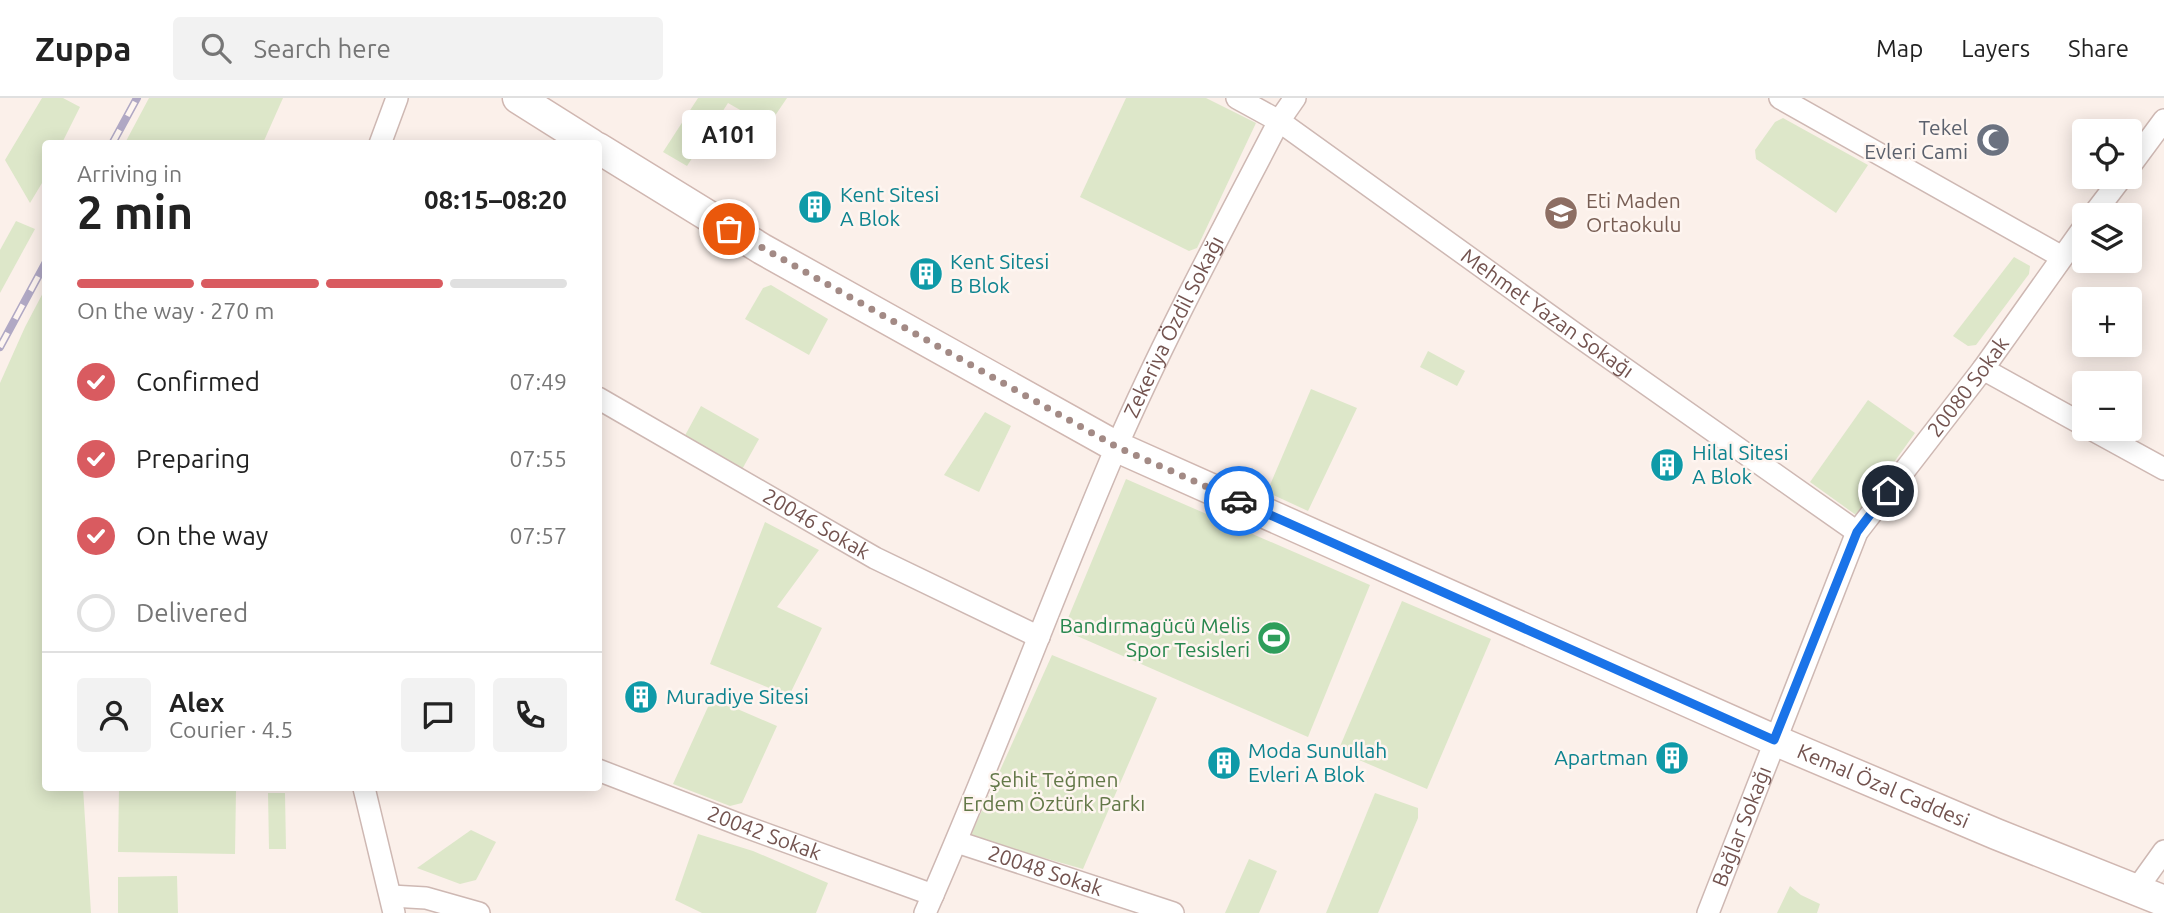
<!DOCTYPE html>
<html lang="en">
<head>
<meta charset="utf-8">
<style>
	:root { --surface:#fff; --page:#f2f2f2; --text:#222; --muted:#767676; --line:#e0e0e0; --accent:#d95b60 }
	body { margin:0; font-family:Ubuntu,sans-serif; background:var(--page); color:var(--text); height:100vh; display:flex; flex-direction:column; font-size:26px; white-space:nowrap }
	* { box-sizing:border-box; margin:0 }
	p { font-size:23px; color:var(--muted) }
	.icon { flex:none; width:38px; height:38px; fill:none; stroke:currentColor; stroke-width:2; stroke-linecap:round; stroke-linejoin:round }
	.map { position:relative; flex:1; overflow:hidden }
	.sheet { position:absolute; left:42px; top:42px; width:560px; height:651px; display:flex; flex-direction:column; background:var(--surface); border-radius:7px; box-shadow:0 4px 18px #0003 }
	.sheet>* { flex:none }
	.tools { position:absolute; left:2072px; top:21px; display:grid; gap:14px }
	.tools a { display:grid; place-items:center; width:70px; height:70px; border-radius:7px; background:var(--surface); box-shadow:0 4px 18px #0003; font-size:35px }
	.pin { position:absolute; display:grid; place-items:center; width:60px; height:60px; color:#fff; margin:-30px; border:4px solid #fff; border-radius:50%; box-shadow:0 2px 7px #0007 }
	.courier { position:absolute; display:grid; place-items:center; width:70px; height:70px; margin:-35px; border:5px solid #1a73e8; border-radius:50%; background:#fff; color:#222; box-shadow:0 2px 9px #0007 }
	.bubble { position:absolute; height:49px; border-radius:7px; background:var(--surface); box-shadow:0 4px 18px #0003; font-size:23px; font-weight:700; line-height:49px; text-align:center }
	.headline em { font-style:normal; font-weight:700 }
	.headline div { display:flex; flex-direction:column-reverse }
	.headline { display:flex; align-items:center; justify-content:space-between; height:119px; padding:0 35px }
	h1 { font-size:46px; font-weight:700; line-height:52px }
	.bar { display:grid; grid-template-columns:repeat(4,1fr); gap:10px 7px; align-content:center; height:84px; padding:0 35px }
	.bar i { height:9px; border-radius:5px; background:var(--line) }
	.bar .active { background:var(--accent) }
	.bar p { grid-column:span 4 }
	.line { display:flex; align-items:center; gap:18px; padding:0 35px; border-top:2px solid var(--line) }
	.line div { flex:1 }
	.round { display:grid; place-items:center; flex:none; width:74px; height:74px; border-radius:7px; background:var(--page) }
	ol { padding:0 35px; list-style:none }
	li { display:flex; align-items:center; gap:21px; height:77px }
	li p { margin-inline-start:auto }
	li .icon { padding:7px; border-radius:50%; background:var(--accent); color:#fff; stroke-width:4 }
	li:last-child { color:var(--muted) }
	li i { width:38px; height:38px; border:4px solid var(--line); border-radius:50% }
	header { display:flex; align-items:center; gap:42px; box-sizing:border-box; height:98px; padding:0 35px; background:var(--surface); border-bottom:2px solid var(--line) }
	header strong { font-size:33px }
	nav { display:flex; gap:38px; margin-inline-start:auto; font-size:24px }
	.search { width:490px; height:63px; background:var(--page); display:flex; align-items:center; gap:18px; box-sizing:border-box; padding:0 24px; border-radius:7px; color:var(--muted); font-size:26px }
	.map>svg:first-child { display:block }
	.green { fill:#dde7c9 }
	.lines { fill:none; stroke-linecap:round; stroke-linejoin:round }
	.street-casing { stroke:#ceb8b3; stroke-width:24 }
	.secondary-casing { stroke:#d0b7b1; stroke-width:33 }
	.street { stroke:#fff; stroke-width:21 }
	.secondary { stroke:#fff; stroke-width:30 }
	.rail-casing { stroke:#b0a8c4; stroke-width:8 }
	.rail { stroke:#fef5f0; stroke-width:5; stroke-dasharray:16; stroke-linecap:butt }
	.done { stroke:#a38a85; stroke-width:7; stroke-dasharray:0 12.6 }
	.route { stroke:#1a73e8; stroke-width:9 }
	.labels { text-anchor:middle; stroke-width:5; stroke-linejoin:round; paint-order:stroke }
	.worship-label { font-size:21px; fill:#5b616d; stroke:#fef5f0; text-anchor:end }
	.culture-label { font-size:21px; fill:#0d838f; stroke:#fef5f0; text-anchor:start }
	.education-label { font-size:21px; fill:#785e54; stroke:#fef5f0; text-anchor:start }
	.street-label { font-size:21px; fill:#73534f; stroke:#fef5f0 }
	.leisure-label { font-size:21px; fill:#27864d; stroke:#fef5f0; text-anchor:end }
	.park-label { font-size:21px; fill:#637848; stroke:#fef5f0 }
</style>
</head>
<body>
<header>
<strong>Zuppa</strong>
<div class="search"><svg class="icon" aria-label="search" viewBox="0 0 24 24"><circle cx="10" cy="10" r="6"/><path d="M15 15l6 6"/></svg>Search here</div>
<nav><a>Map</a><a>Layers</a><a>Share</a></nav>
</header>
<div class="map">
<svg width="2164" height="815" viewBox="0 0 2164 815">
	<rect width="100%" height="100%" fill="#fbf0ea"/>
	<!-- green -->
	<g class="green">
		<polygon points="42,0 63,0 80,9 62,45 46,46 45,80 30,105 5,62"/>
		<polygon points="149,0 283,0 263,45 125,45"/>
		<polygon points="698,0 787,0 768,28 728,5 687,68 663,54"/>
		<polygon points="1126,0 1206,0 1256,25 1197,150 1189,153 1080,99"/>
		<polygon points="1783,20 1868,67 1836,115 1756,61 1755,52 1775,24"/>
		<polygon points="16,123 35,131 0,195 0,152"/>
		<polygon points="2014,159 2030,168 2029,176 1976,247 1968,248 1953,238"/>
		<polygon points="771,187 828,221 809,257 745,221 763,190"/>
		<polygon points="45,191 46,690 83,690 91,815 0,815 0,285 25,229"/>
		<polygon points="1428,253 1465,273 1457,288 1420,269"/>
		<polygon points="1311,291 1357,310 1308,413 1267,394"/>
		<polygon points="1868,302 1915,335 1856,417 1810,384"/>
		<polygon points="701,308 759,341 740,375 682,343"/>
		<polygon points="985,314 1011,328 979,394 944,377"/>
		<polygon points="1126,381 1370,487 1308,639 1068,534 1066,525"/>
		<polygon points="765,424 819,452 777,509 822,530 789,598 710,566"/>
		<polygon points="1402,503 1491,541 1427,691 1338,653"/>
		<polygon points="1052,557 1157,600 1083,771 970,739"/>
		<polygon points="712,600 777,628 742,705 730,708 673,686"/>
		<polygon points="119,691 236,693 235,756 118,754"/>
		<polygon points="268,695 285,695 286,751 269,751"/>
		<polygon points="1375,695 1418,710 1418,720 1378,815 1326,815"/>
		<polygon points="471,732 496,744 476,782 460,786 417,770"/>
		<polygon points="698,736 753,753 828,785 816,815 702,815 675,802"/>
		<polygon points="1249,761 1277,773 1259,815 1225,815"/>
		<polygon points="177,778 178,815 118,815 118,779"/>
		<polygon points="1790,788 1801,797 1820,806 1817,815 1777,815"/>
	</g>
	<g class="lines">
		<!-- street casing -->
		<g class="street-casing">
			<g id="street">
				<path id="s1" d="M 1237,0 L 1279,23 L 1574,235 L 1857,434"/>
				<polyline points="1780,0 2062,159"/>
				<polyline points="380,46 397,0"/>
				<polyline points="2130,68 2164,22"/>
				<polyline points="2093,117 2122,79"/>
				<polyline points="1983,271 2084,327"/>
				<path id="s2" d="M 598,300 L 875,460 L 1039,539"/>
				<polyline points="2091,331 2164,371"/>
				<path id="s3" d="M 598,672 L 738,726 L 933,797"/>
				<polyline points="364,690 394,815"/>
				<path id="s4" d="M 957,744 L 1173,815"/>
				<polyline points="2136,792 2164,753"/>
				<polyline points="391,798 426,800 479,815"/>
				<path id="s5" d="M 925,815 C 993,662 1050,504 1116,350 C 1165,238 1223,131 1279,23 L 1295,0"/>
				<path id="s6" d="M 1708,815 L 1857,434 L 1983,271 L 2084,129"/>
			</g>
		</g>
		<!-- secondary casing -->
		<g class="secondary-casing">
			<g id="secondary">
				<polyline points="518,0 591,46"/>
				<path id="s7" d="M 598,50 L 762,151 L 1117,349 L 1774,642 L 1996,736 L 2164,803"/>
			</g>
		</g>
		<!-- street -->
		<use href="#street" class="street"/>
		<!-- secondary -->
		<use href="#secondary" class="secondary"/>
		<!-- rail casing -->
		<g class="rail-casing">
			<g id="rail">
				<polyline points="112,46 137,0"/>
				<polyline points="0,249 46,164"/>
			</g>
		</g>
		<!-- rail -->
		<use href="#rail" class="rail"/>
	</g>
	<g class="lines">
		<!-- done -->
		<polyline class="done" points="729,131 1117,349 1239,403"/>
		<!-- route -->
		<polyline class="route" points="1239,403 1774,642 1857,434 1888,393"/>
	</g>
	<!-- icons -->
	<defs>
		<g id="mosque-disc" transform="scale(1.75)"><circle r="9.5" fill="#6b7280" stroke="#fef5f0"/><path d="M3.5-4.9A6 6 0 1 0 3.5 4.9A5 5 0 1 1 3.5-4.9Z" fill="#fff"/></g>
		<g id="building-disc" transform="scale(1.75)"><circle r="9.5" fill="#0f9aa8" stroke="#fef5f0"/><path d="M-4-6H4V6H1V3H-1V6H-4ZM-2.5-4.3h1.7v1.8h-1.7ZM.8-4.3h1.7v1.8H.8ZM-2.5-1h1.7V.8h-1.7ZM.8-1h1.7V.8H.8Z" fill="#fff"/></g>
		<g id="school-disc" transform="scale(1.75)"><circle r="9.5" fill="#8d6e63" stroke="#fef5f0"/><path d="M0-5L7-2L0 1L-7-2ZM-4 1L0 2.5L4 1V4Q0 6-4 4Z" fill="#fff"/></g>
		<g id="stadium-disc" transform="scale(1.75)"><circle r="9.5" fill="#2e9e5b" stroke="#fef5f0"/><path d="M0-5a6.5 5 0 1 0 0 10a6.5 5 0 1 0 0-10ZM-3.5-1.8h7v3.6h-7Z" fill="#fff"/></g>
	</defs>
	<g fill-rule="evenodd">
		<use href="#mosque-disc" x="1993" y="42"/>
		<use href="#building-disc" x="815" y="109"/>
		<use href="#school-disc" x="1561" y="115"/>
		<use href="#building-disc" x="926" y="176"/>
		<use href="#building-disc" x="1667" y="367"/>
		<use href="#stadium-disc" x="1274" y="540"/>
		<use href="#building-disc" x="641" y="599"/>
		<use href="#building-disc" x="1672" y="660"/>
		<use href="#building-disc" x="1224" y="665"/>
	</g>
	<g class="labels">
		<!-- worship labels -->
		<g class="worship-label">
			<text x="1968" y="37">Tekel<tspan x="1968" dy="24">Evleri Cami</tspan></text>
		</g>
		<!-- culture labels -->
		<g class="culture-label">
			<text x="840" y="104">Kent Sitesi<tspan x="840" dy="24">A Blok</tspan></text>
			<text x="950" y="171">Kent Sitesi<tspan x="950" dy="24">B Blok</tspan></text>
			<text x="1692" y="362">Hilal Sitesi<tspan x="1692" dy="24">A Blok</tspan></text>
			<text x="666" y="606">Muradiye Sitesi</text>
			<text x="1248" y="660">Moda Sunullah<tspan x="1248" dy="24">Evleri A Blok</tspan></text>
			<text x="1648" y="667" text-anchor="end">Apartman</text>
		</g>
		<!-- education labels -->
		<g class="education-label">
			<text x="1586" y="110">Eti Maden<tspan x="1586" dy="24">Ortaokulu</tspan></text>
		</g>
		<!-- street labels -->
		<g class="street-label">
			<text dy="7" stroke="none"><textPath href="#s1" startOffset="378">Mehmet Yazan Sokağı</textPath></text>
			<text dy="7" stroke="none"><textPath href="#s5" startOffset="637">Zekeriya Özdil Sokağı</textPath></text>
			<text dy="7" stroke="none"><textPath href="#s6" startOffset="592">20080 Sokak</textPath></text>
			<text dy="7" stroke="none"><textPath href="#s2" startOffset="252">20046 Sokak</textPath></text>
			<text dy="7" stroke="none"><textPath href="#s7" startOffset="1437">Kemal Özal Caddesi</textPath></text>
			<text dy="7" stroke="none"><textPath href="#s6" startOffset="93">Bağlar Sokağı</textPath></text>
			<text dy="7" stroke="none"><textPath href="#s3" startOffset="178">20042 Sokak</textPath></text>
			<text dy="7" stroke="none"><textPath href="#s4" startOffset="93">20048 Sokak</textPath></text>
		</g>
		<!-- leisure labels -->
		<g class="leisure-label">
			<text x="1250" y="535">Bandırmagücü Melis<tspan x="1250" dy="24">Spor Tesisleri</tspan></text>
		</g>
		<!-- park labels -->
		<g class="park-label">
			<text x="1054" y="689">Şehit Teğmen<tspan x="1054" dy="24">Erdem Öztürk Parkı</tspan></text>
		</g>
	</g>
</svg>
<div class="tools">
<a><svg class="icon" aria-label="locate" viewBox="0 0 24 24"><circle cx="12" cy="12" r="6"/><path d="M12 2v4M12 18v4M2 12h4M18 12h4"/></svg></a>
<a><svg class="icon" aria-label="layers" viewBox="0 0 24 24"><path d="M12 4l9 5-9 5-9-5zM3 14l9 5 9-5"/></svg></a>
<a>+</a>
<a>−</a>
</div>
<div class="pin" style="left:729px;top:131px;background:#ea580c"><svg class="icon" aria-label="bag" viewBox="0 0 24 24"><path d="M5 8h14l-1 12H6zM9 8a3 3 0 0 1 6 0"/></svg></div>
<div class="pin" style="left:1888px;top:393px;background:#1f2937"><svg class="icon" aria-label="home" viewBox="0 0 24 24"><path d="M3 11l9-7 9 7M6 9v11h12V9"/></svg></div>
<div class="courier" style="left:1239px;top:403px"><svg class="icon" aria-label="car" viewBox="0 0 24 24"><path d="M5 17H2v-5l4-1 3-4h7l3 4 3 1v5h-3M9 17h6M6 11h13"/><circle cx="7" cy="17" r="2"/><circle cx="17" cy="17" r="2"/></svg></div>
<div class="bubble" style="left:682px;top:12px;width:94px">A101</div>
<section class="sheet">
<div class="headline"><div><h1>2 min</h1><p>Arriving in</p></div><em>08:15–08:20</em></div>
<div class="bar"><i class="active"></i><i class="active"></i><i class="active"></i><i></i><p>On the way · 270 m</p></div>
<ol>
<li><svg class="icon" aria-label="check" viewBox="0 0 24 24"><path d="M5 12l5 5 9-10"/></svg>Confirmed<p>07:49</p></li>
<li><svg class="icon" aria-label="check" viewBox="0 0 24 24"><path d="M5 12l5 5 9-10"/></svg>Preparing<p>07:55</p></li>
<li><svg class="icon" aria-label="check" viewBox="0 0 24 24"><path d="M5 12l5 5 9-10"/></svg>On the way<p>07:57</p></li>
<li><i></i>Delivered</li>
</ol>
<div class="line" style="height:126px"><a class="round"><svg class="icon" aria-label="person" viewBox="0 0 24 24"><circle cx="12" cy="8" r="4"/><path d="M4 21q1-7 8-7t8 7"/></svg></a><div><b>Alex</b><p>Courier · 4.5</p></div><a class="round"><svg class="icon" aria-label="chat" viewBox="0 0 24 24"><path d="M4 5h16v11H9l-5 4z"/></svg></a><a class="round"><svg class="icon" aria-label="phone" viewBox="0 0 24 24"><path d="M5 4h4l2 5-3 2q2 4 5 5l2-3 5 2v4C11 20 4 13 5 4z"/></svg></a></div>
</section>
</div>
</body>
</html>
